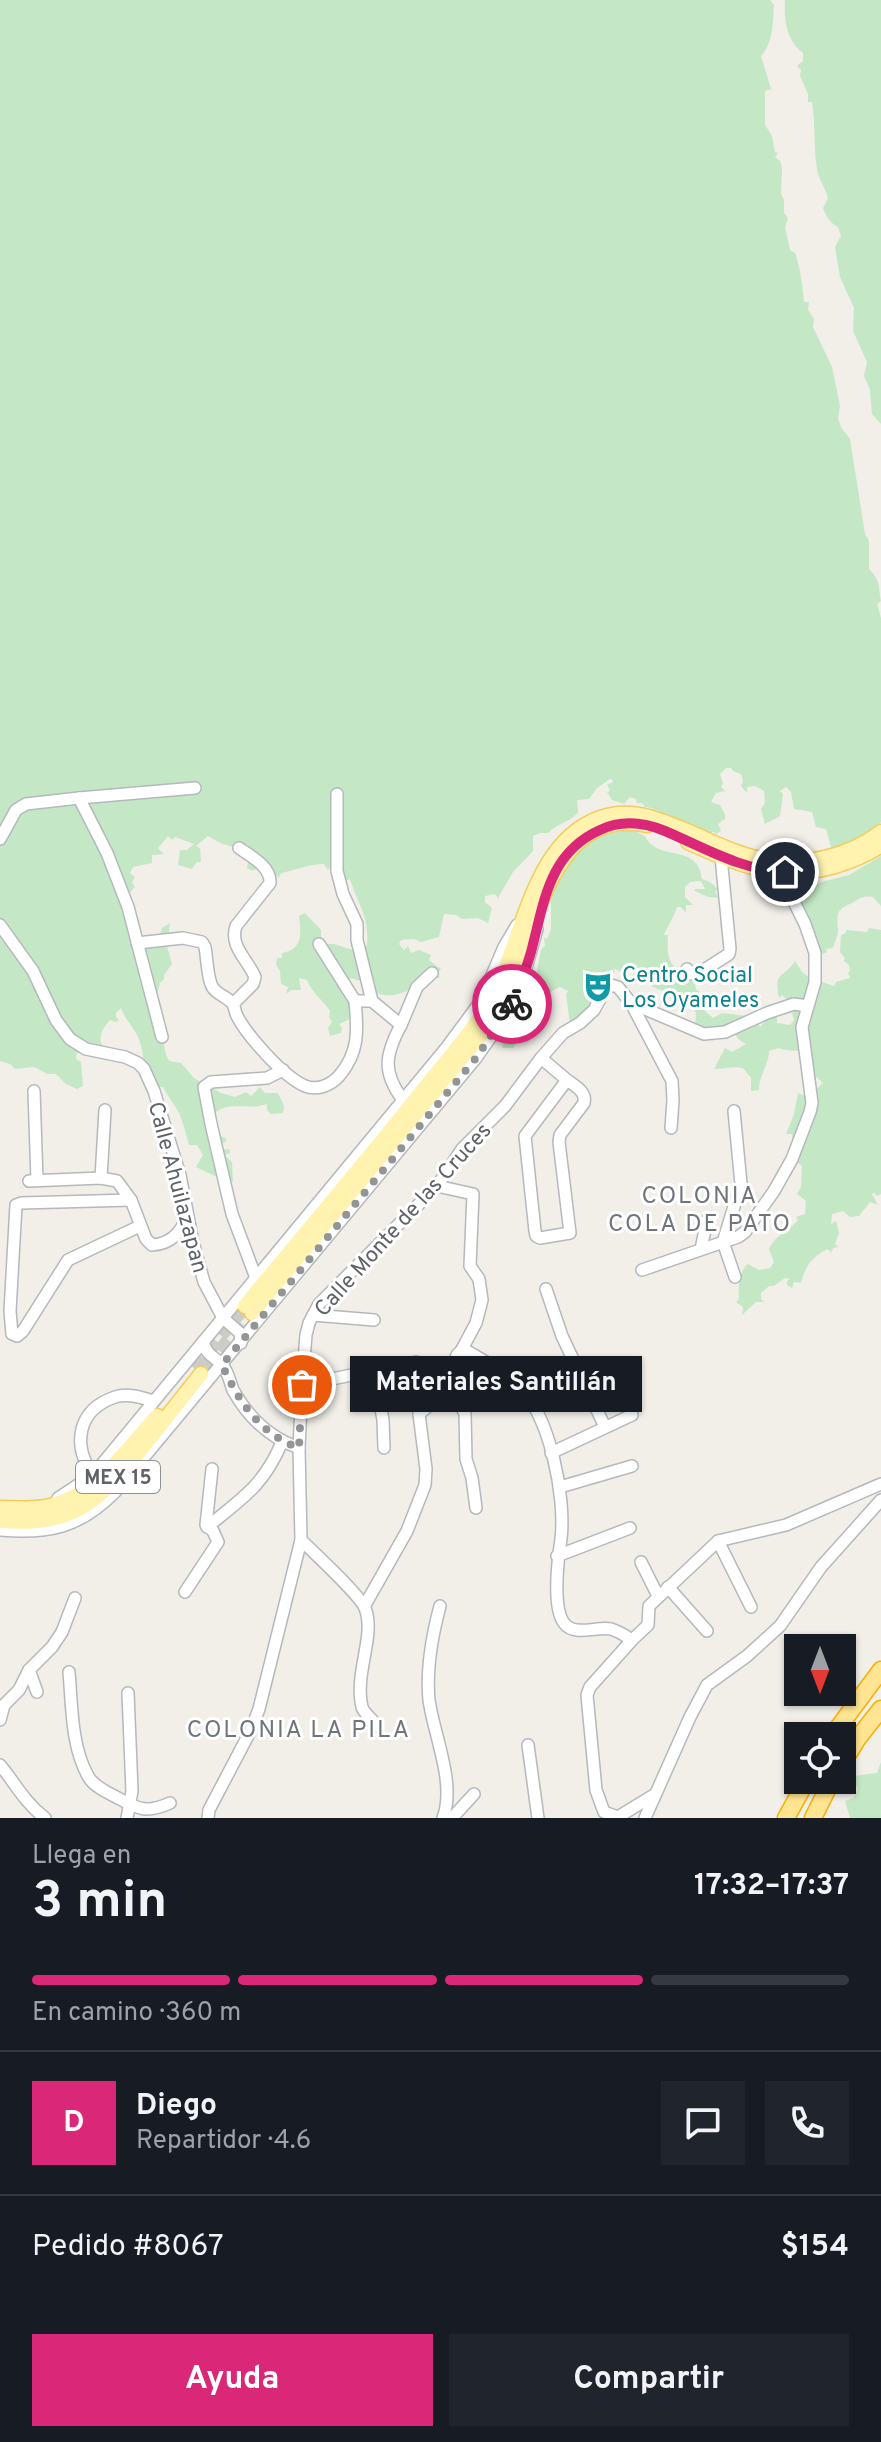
<!DOCTYPE html>
<html lang="es">
<head>
<meta charset="utf-8">
<style>
	:root { --surface:#171b24; --page:#20242c; --text:#f1f3f6; --muted:#9ea1a6; --line:#363941; --accent:#db2777 }
	body { margin:0; font-family:Overpass,sans-serif; background:var(--page); color:var(--text); height:100vh; display:flex; flex-direction:column; font-size:30px; white-space:nowrap }
	* { box-sizing:border-box; margin:0 }
	p { font-size:26px; color:var(--muted) }
	.icon { flex:none; width:44px; height:44px; fill:none; stroke:currentColor; stroke-width:2; stroke-linecap:round; stroke-linejoin:round }
	.map { position:relative; height:1818px; overflow:hidden }
	.details { display:flex; flex-direction:column; background:var(--surface); flex:1 }
	.details>* { flex:none }
	.needle { width:52px; rotate:180deg }
	.tools { position:absolute; left:784px; top:1634px; display:grid; gap:16px }
	.tools a { display:grid; place-items:center; width:72px; height:72px; border-radius:0px; background:var(--surface); box-shadow:0 2px 6px #0004; font-size:40px }
	.pin { position:absolute; display:grid; place-items:center; width:68px; height:68px; color:#fff; margin:-34px; border:4px solid #fff; border-radius:50%; box-shadow:0 2px 8px #0007 }
	.courier { position:absolute; display:grid; place-items:center; width:80px; height:80px; margin:-40px; border:6px solid #db2777; border-radius:50%; background:#fff; color:#222; box-shadow:0 2px 10px #0007 }
	.bubble { position:absolute; height:56px; border-radius:0px; background:var(--surface); box-shadow:0 2px 6px #0004; font-size:26px; font-weight:700; line-height:56px; text-align:center }
	.headline em { font-style:normal; font-weight:700 }
	.headline div { display:flex; flex-direction:column-reverse }
	.headline { display:flex; align-items:center; justify-content:space-between; height:136px; padding:0 32px }
	h1 { font-size:52px; font-weight:700; line-height:60px }
	.bar { display:grid; grid-template-columns:repeat(4,1fr); gap:12px 8px; align-content:center; height:96px; padding:0 32px }
	.bar i { height:10px; border-radius:6px; background:var(--line) }
	.bar .active { background:var(--accent) }
	.bar p { grid-column:span 4 }
	.line { display:flex; align-items:center; gap:20px; padding:0 32px; border-top:2px solid var(--line) }
	.line div { flex:1 }
	.round { display:grid; place-items:center; flex:none; width:84px; height:84px; border-radius:0px; background:var(--page) }
	.cta { display:flex; gap:16px; margin-top:auto; padding:16px 32px }
	.cta a { flex:1; height:92px; border-radius:0px; background:var(--accent); color:#fff; font-size:32px; font-weight:700; line-height:92px; text-align:center }
	.cta a+a { background:var(--page); color:var(--text) }
	.map>svg:first-child { display:block }
	.green { fill:#c4e8c5 }
	.lines { fill:none; stroke-linecap:round; stroke-linejoin:round }
	.major-tunnel { stroke:#ccccc8; stroke-width:14; stroke-dasharray:14 7; stroke-linecap:butt }
	.minor-casing { stroke:#b5b8bc; stroke-width:14 }
	.major-casing { stroke:#f4cc5d; stroke-width:17 }
	.highway-casing { stroke:#f9af00; stroke-width:19 }
	.minor { stroke:#fff; stroke-width:11 }
	.major { stroke:#fff3af; stroke-width:14 }
	.highway { stroke:#ffe591; stroke-width:16 }
	.done { stroke:#929495; stroke-width:8; stroke-dasharray:0 14.4 }
	.route { stroke:#db2777; stroke-width:10 }
	.labels { text-anchor:middle; stroke-width:6; stroke-linejoin:round; paint-order:stroke }
	.shield { fill:#fff; stroke:#8f9295; stroke-width:2 }
	.shield-label { font-size:20px; font-weight:bold; fill:#5f6368 }
	.culture-label { font-size:22px; fill:#0d838f; stroke:#fff; text-anchor:start }
	.street-label { font-size:22px; fill:#5f6368; stroke:#fff }
	.neighbourhood-label { font-size:24px; letter-spacing:2px; fill:#70757a; stroke:#fff }
</style>
</head>
<body>
<div class="map">
<svg width="881" height="1818" viewBox="0 0 881 1818">
	<rect width="100%" height="100%" fill="#f1efe8"/>
	<!-- green -->
	<g class="green">
		<path d="M 0,0 L 770,0 L 774,5 C 773,22 773,44 761,56 L 771,89 L 765,91 L 765,125 L 772,136 L 775,152 L 778,153 L 775,157 L 780,161 L 782,168 L 781,194 L 784,200 L 784,213 L 788,218 L 785,227 L 790,250 L 795,253 C 800,266 803,289 804,302 L 809,302 L 808,310 L 814,319 L 813,327 L 832,367 L 840,406 L 838,418 L 841,427 L 850,439 L 865,534 L 869,541 L 869,569 C 881,581 878,586 881,601 L 877,604 L 881,618 L 881,822 L 872,832 L 832,850 L 826,829 L 816,827 L 812,812 L 794,809 L 791,792 L 786,787 L 780,791 L 783,794 L 780,816 L 765,824 L 761,809 L 765,803 L 764,791 L 755,786 L 747,787 L 747,793 L 741,786 L 743,781 L 741,774 L 733,771 L 731,768 L 726,768 L 720,774 L 723,783 L 721,787 L 725,791 L 716,793 L 711,802 L 720,805 L 725,814 L 725,819 L 718,824 L 721,831 L 716,834 L 714,832 C 688,838 668,809 645,807 L 642,803 L 637,803 L 636,799 L 630,797 L 624,804 L 612,800 L 607,792 L 610,791 L 607,784 L 612,783 L 613,780 L 610,779 L 597,788 L 589,799 L 577,800 L 578,813 C 569,822 557,824 548,833 L 540,833 L 533,836 L 533,851 L 513,872 L 498,898 L 495,894 L 485,896 L 485,902 L 492,908 L 488,923 L 478,918 L 462,919 L 456,915 L 444,914 L 439,937 L 421,942 L 414,939 L 401,940 L 399,944 L 404,950 L 408,946 L 411,953 L 419,950 L 431,955 L 429,960 L 441,969 L 437,975 L 441,977 C 420,980 401,1001 379,994 C 372,992 370,985 364,982 C 360,980 355,980 351,978 L 346,989 L 354,1009 L 348,1020 L 339,1024 L 342,1028 L 341,1033 L 330,1036 L 328,1028 L 332,1022 L 329,1017 L 330,1011 C 323,1000 311,992 307,980 L 299,978 L 301,990 L 291,990 L 286,994 L 288,987 L 281,984 L 280,971 L 276,965 L 277,958 L 282,958 L 282,953 C 303,949 301,934 299,916 L 305,913 L 321,930 L 321,937 L 327,944 L 334,944 L 359,952 L 367,945 C 369,915 360,910 351,882 L 349,879 L 346,881 L 344,873 L 331,866 L 328,870 L 324,864 C 309,864 297,870 281,873 L 279,878 L 273,873 L 258,868 L 252,871 L 247,868 L 248,861 L 250,861 L 248,844 C 235,851 219,843 208,836 L 196,846 L 200,848 L 201,862 L 197,862 L 192,869 L 178,865 L 180,850 L 187,850 L 194,844 L 175,837 L 172,840 L 168,836 L 158,848 L 164,854 L 152,855 L 152,863 L 133,867 L 130,873 L 135,877 L 132,882 L 135,887 L 125,898 L 132,938 L 159,937 L 162,928 L 170,923 L 167,946 L 172,964 L 164,975 L 164,979 L 160,983 L 157,995 C 168,1015 158,1040 169,1061 L 181,1063 L 194,1078 L 221,1093 L 235,1097 L 246,1092 L 251,1096 L 260,1087 L 265,1093 L 278,1093 L 284,1106 L 283,1113 L 271,1114 L 267,1110 L 267,1104 C 250,1111 225,1099 212,1116 L 218,1125 L 215,1127 L 216,1134 L 225,1138 L 227,1141 L 222,1143 L 222,1150 L 229,1149 L 230,1153 L 224,1155 L 232,1162 L 233,1181 L 229,1189 L 217,1177 L 196,1167 L 203,1155 L 197,1145 L 189,1145 C 187,1137 182,1120 180,1115 C 176,1106 168,1097 163,1087 L 158,1087 L 155,1080 L 145,1081 C 144,1064 144,1044 134,1030 C 129,1022 124,1017 121,1008 L 116,1013 L 116,1017 L 119,1020 L 116,1022 L 110,1020 C 103,1028 97,1036 103,1047 L 98,1055 L 86,1052 L 77,1053 L 76,1059 L 81,1062 L 83,1086 L 77,1089 L 66,1084 L 56,1074 L 48,1074 L 34,1067 L 15,1069 L 10,1064 L 0,1061 Z"/>
		<path d="M 785,0 L 881,0 L 881,424 L 872,414 L 870,390 L 864,376 L 867,362 L 853,331 L 854,308 L 840,277 L 835,247 L 841,236 L 838,227 C 830,223 826,216 823,208 L 828,198 C 826,190 821,182 818,174 C 813,152 816,125 812,102 L 808,102 L 808,94 L 800,76 L 801,70 L 797,66 L 803,61 L 803,53 C 786,39 784,21 785,0 Z"/>
		<path d="M 616,828 L 630,829 L 645,836 C 658,863 698,842 702,879 L 710,882 L 718,889 L 715,892 L 719,898 L 708,897 L 695,891 L 695,889 L 705,889 L 701,881 L 690,882 L 685,887 L 685,897 L 693,905 L 686,905 L 686,913 L 681,907 L 677,907 C 674,917 668,925 664,935 L 668,935 C 667,950 667,962 679,972 L 687,972 L 693,976 L 696,989 L 704,996 L 705,1011 L 713,1018 L 722,1013 L 747,1016 L 750,1020 L 755,1016 L 760,1027 L 770,1016 L 777,1017 L 777,1023 L 790,1025 L 794,1020 L 792,1013 L 795,1010 C 790,1007 787,999 782,995 L 779,998 C 773,970 785,978 795,961 L 802,972 L 810,978 L 834,986 L 836,982 L 850,978 L 848,973 L 850,971 L 849,965 L 844,961 L 845,958 L 840,952 L 841,935 L 846,933 L 846,930 L 867,932 L 869,928 L 881,930 L 881,1194 L 877,1196 L 874,1193 L 872,1194 L 878,1205 L 870,1202 L 859,1216 L 850,1217 L 843,1211 L 832,1214 L 831,1224 L 836,1221 L 839,1233 L 835,1244 L 838,1247 L 833,1248 L 831,1253 L 828,1249 C 812,1256 805,1267 801,1283 L 794,1282 L 792,1288 L 787,1285 L 787,1281 L 790,1279 L 785,1278 L 774,1286 L 769,1286 L 761,1293 L 761,1299 L 764,1302 L 756,1302 L 742,1315 L 743,1307 L 736,1302 L 739,1299 C 738,1288 739,1270 748,1264 L 759,1270 L 770,1268 L 774,1262 L 769,1249 C 776,1234 789,1231 798,1220 L 796,1217 L 805,1214 L 806,1201 L 797,1194 L 801,1187 L 802,1166 L 795,1160 L 792,1134 L 786,1134 L 794,1114 L 798,1093 L 808,1097 L 823,1083 L 811,1072 L 805,1053 C 796,1049 788,1052 779,1048 L 769,1051 C 769,1065 758,1077 759,1090 L 751,1091 L 751,1078 L 743,1068 C 733,1066 725,1069 714,1069 L 725,1048 L 732,1052 L 746,1044 L 738,1039 L 735,1033 L 695,1027 L 696,1013 L 692,1008 L 682,1006 L 666,992 L 653,987 L 650,984 L 647,974 L 641,970 L 625,967 L 622,972 L 615,969 L 600,1007 L 570,1024 L 566,994 L 568,991 L 560,987 L 553,990 L 537,1008 L 532,1008 L 528,1013 L 523,1038 L 520,1038 L 513,1048 L 502,1048 L 507,1030 L 527,998 L 537,972 L 541,949 L 545,946 L 544,937 L 547,939 L 551,929 L 551,896 L 556,889 L 556,879 L 561,869 L 592,836 Z"/>
		<path d="M 881,856 L 881,906 L 873,897 C 860,895 859,900 850,904 C 836,910 837,914 838,929 C 839,936 834,942 833,948 L 826,949 L 827,952 L 823,954 L 815,942 L 803,905 L 798,903 L 796,894 L 798,888 L 804,889 L 825,881 L 849,875 Z"/>
		<polygon points="881,1762 881,1818 850,1818 845,1801 853,1798 858,1790 853,1776 877,1773"/>
	</g>
	<g class="lines">
		<!-- major-tunnel -->
		<g class="major-tunnel">
			<polyline points="206,1367 252,1313"/>
			<polyline points="194,1368 245,1306"/>
		</g>
		<!-- minor casing -->
		<g class="minor-casing">
			<g id="minor">
				<polyline points="337,794 337,871 343,894 357,924 357,940 372,1001"/>
				<polyline points="79,798 195,788"/>
				<polyline points="0,839 16,810 26,804 79,798 107,853 128,907 162,1037"/>
				<polyline points="0,925 33,971 56,1020 70,1039 86,1049 125,1057 138,1063 144,1069 154,1091 180,1175 193,1242 204,1282 223,1318 240,1333 241,1343"/>
				<path d="M 137,943 L 183,938 L 202,942 L 205,947 C 207,958 207,973 211,984 C 214,994 227,996 233,1004 C 235,1008 235,1012 237,1016 C 248,1037 284,1077 305,1086 C 317,1091 331,1085 339,1076 C 359,1053 358,1031 355,1001 L 372,1001 L 401,1025 C 385,1055 382,1072 403,1100"/>
				<polyline points="319,944 355,1001"/>
				<polyline points="687,969 692,974 701,972 729,954 730,949 721,857"/>
				<polyline points="631,1003 704,1034 725,1032 767,1013 794,1004 807,1006"/>
				<path d="M 233,1004 L 253,984 L 255,977 C 248,960 229,946 236,926 L 270,883 C 271,867 252,857 239,848"/>
				<polyline points="401,1025 417,987 432,973"/>
				<path d="M 541,1058 L 567,1080 L 525,1136 L 535,1231 L 536,1236 L 540,1238 L 570,1233 L 559,1142 L 560,1135 L 584,1103 C 587,1092 575,1086 567,1080"/>
				<polyline points="34,1091 37,1180"/>
				<polyline points="734,1111 741,1184 723,1242 735,1277"/>
				<polyline points="101,1178 105,1110"/>
				<path d="M 29,1181 L 101,1178 L 117,1181 L 131,1200 L 146,1239 L 152,1245 C 171,1244 182,1232 187,1215"/>
				<path d="M 437,1186 L 473,1194 L 470,1266 L 479,1279 L 482,1300 L 476,1323 L 461,1351 L 467,1351 C 484,1361 503,1371 518,1385 C 550,1415 566,1497 561,1539 C 558,1559 552,1607 564,1623 C 574,1637 597,1626 611,1629 C 618,1631 626,1636 632,1640 L 648,1625 L 649,1606 L 718,1541 L 786,1525 L 881,1484"/>
				<polyline points="131,1200 21,1203 16,1205 10,1311 12,1334 17,1336 23,1331 68,1260 140,1226"/>
				<polyline points="701,1249 707,1220"/>
				<polyline points="642,1270 738,1237 745,1232 774,1191 792,1159 810,1112 812,1103 802,1027 815,982 815,953 805,924 792,898 764,871"/>
				<polyline points="256,1278 232,1214 211,1124 204,1087 211,1082 267,1078 283,1070"/>
				<polyline points="546,1289 562,1336 605,1427"/>
				<polyline points="313,1315 374,1320"/>
				<path d="M 203,1342 C 208,1358 214,1355 223,1366 C 228,1372 230,1382 233,1390 C 248,1417 270,1438 299,1448"/>
				<polyline points="374,1370 383,1420 384,1448"/>
				<polyline points="302,1385 416,1362 425,1384 419,1414 426,1469 425,1485 407,1531 365,1605"/>
				<polyline points="444,1393 457,1400 465,1413 466,1459 472,1478 476,1508"/>
				<polyline points="419,1414 444,1393 457,1355 461,1351"/>
				<polyline points="551,1453 632,1415"/>
				<path d="M 93,1475 C 72,1445 77,1410 115,1397 C 127,1393 141,1397 153,1401"/>
				<polyline points="560,1487 632,1466"/>
				<polyline points="58,1498 93,1475 447,1047 481,1001 504,947 517,925"/>
				<path d="M 207,1527 C 243,1498 264,1485 282,1442"/>
				<path d="M 0,1530 C 49,1534 79,1528 115,1492 L 476,1058 L 509,1011 L 524,975 L 537,929"/>
				<path d="M 301,1540 C 313,1552 360,1595 365,1608 C 376,1635 354,1673 362,1707 C 364,1714 373,1719 377,1726"/>
				<polyline points="718,1541 751,1607"/>
				<polyline points="557,1556 630,1528"/>
				<polyline points="641,1562 658,1596"/>
				<polyline points="668,1587 707,1631"/>
				<polyline points="185,1592 218,1542 213,1531 206,1525 212,1469"/>
				<path d="M 440,1606 C 432,1636 426,1669 429,1700 C 434,1736 456,1783 443,1818"/>
				<polyline points="632,1640 590,1687 587,1695 596,1790 604,1812 618,1817 654,1795"/>
				<polyline points="29,1670 37,1692"/>
				<path d="M 69,1672 C 72,1705 71,1746 88,1776 C 93,1786 108,1793 118,1798 C 139,1810 148,1813 170,1803"/>
				<polyline points="0,1720 4,1705 19,1690 29,1670 52,1647 62,1632 75,1598"/>
				<polyline points="528,1745 538,1818"/>
				<path d="M 0,1765 C 15,1783 25,1803 45,1818"/>
				<polyline points="127,1818 132,1791 128,1693"/>
				<polyline points="208,1818 209,1810 251,1730 259,1709 301,1540 299,1448 302,1385 306,1335 309,1323 319,1304 437,1186 462,1149 505,1106 541,1058 563,1033 580,1023 594,1010 606,988 611,985 618,987 631,1003 672,1081 673,1100 671,1128"/>
				<polyline points="452,1818 474,1794"/>
				<polyline points="645,1818 690,1717 707,1685 747,1656 780,1626 821,1567 881,1500"/>
			</g>
		</g>
		<!-- major casing -->
		<g class="major-casing">
			<g id="major">
				<path d="M 688,842 C 739,865 778,882 835,866 C 851,861 867,855 881,845"/>
				<path d="M 245,1306 C 304,1234 364,1164 422,1091 C 444,1063 470,1035 488,1005 C 523,948 529,843 600,818 C 631,807 658,819 687,831 C 713,842 739,856 766,860 C 806,867 849,856 881,832"/>
				<path d="M 252,1313 L 489,1025 C 499,1009 508,993 514,976 C 537,916 559,805 647,825"/>
				<path d="M 0,1508 C 16,1508 34,1510 50,1506 C 96,1495 127,1449 157,1416"/>
				<path d="M 0,1521 C 75,1527 100,1501 144,1446 C 163,1422 182,1398 201,1374"/>
			</g>
		</g>
		<!-- highway casing -->
		<g class="highway-casing">
			<g id="highway">
				<polyline points="832,1736 881,1670"/>
				<polyline points="842,1764 858,1738 881,1709"/>
				<polyline points="786,1818 807,1780"/>
				<polyline points="813,1818 832,1780"/>
			</g>
		</g>
		<!-- minor -->
		<use href="#minor" class="minor"/>
		<!-- major -->
		<use href="#major" class="major"/>
		<!-- highway -->
		<use href="#highway" class="highway"/>
	</g>
	<g class="lines">
		<!-- done -->
		<path class="done" d="M 302,1385 L 299,1448 C 259,1433 240,1403 222,1365 L 476,1058 L 512,1004"/>
		<!-- route -->
		<path class="route" d="M 512,1004 C 519,987 526,970 531,952 C 544,904 548,853 600,830 C 621,820 643,822 665,831 C 705,848 741,870 785,872"/>
	</g>
	<!-- icons -->
	<defs>
		<g id="theatre-bare" transform="scale(2.4)"><path d="M-5-5.5Q0-4 5-5.5V0Q5 5 0 6Q-5 5-5 0ZM-3.3-2.5H-1v1.5H-3.3ZM1-2.5H3.3v1.5H1ZM-2.8 1Q0 5.5 2.8 1Z" fill="#0f9aa8" stroke="#fff" stroke-width="2.5" paint-order="stroke"/></g>
	</defs>
	<g fill-rule="evenodd">
		<use href="#theatre-bare" x="598" y="987"/>
	</g>
	<g class="labels">
		<!-- shield labels -->
		<rect class="shield" x="76" y="1461" width="84" height="32" rx="6"/>
		<g class="shield-label">
			<text x="118" y="1484">MEX 15</text>
		</g>
		<!-- culture labels -->
		<g class="culture-label">
			<text x="622" y="982">Centro Social<tspan x="622" dy="25">Los Oyameles</tspan></text>
		</g>
		<!-- street labels -->
		<g class="street-label">
			<text transform="translate(179 1187) rotate(75)" y="8">Calle Ahuilazapan</text>
			<text transform="translate(402 1219) rotate(-48)" y="8">Calle Monte de las Cruces</text>
		</g>
		<!-- neighbourhood labels -->
		<g class="neighbourhood-label">
			<text x="700" y="1203">COLONIA<tspan x="700" dy="28">COLA DE PATO</tspan></text>
			<text x="299" y="1737">COLONIA LA PILA</text>
		</g>
	</g>
</svg>
<div class="tools">
<a><svg class="needle" viewBox="-14 -14 28 28"><path d="M0-13l5 13h-10z" fill="#e53935"/><path d="M0 13l5-13h-10z" fill="#9ea1a6"/></svg></a>
<a><svg class="icon" aria-label="locate" viewBox="0 0 24 24"><circle cx="12" cy="12" r="6"/><path d="M12 2v4M12 18v4M2 12h4M18 12h4"/></svg></a>
</div>
<div class="pin" style="left:302px;top:1385px;background:#ea580c"><svg class="icon" aria-label="bag" viewBox="0 0 24 24"><path d="M5 8h14l-1 12H6zM9 8a3 3 0 0 1 6 0"/></svg></div>
<div class="pin" style="left:785px;top:872px;background:#1f2937"><svg class="icon" aria-label="home" viewBox="0 0 24 24"><path d="M3 11l9-7 9 7M6 9v11h12V9"/></svg></div>
<div class="courier" style="left:512px;top:1004px"><svg class="icon" aria-label="bike" viewBox="0 0 24 24"><circle cx="6" cy="16" r="4"/><circle cx="18" cy="16" r="4"/><path d="M6 16l4-8h5l3 8M10 8l3 8H6M13 5h3"/></svg></div>
<div class="bubble" style="left:350px;top:1356px;width:292px">Materiales Santillán</div>
</div>
<section class="details">
<div class="headline"><div><h1>3 min</h1><p>Llega en</p></div><em>17:32–17:37</em></div>
<div class="bar"><i class="active"></i><i class="active"></i><i class="active"></i><i></i><p>En camino · 360 m</p></div>
<div class="line" style="height:144px"><b class="round" style="background:var(--accent);color:#fff">D</b><div><b>Diego</b><p>Repartidor · 4.6</p></div><a class="round"><svg class="icon" aria-label="chat" viewBox="0 0 24 24"><path d="M4 5h16v11H9l-5 4z"/></svg></a><a class="round"><svg class="icon" aria-label="phone" viewBox="0 0 24 24"><path d="M5 4h4l2 5-3 2q2 4 5 5l2-3 5 2v4C11 20 4 13 5 4z"/></svg></a></div>
<div class="line" style="height:104px"><div>Pedido #8067</div><b>$154</b></div>
<div class="cta"><a>Ayuda</a><a>Compartir</a></div>
</section>
</body>
</html>
